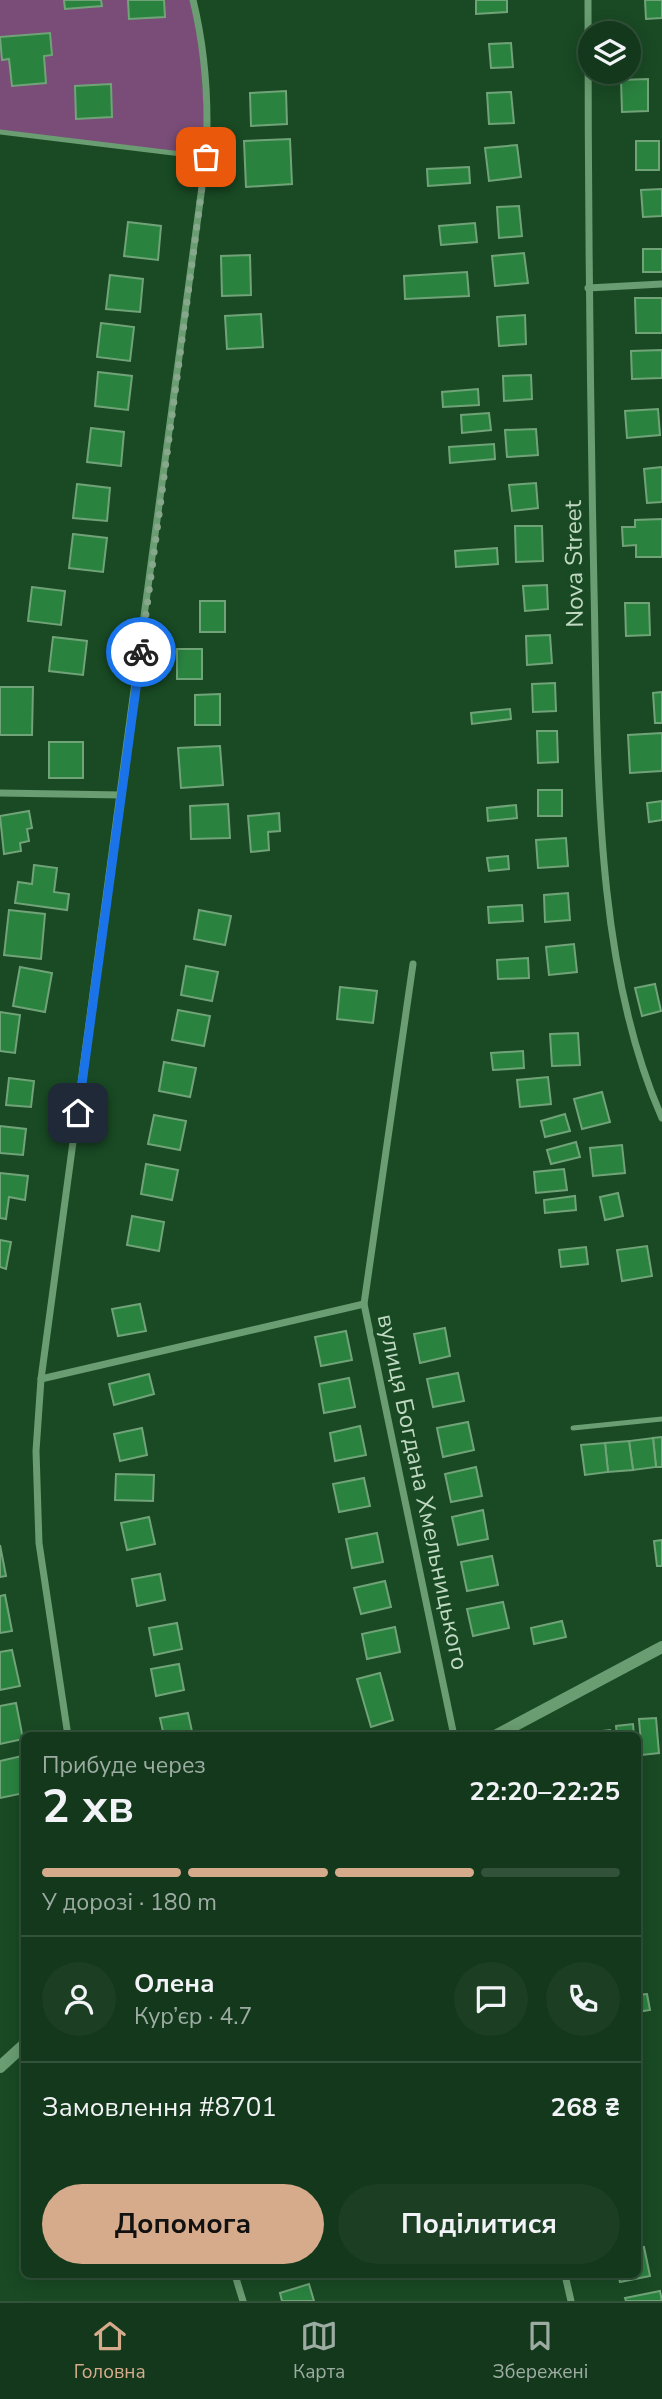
<!DOCTYPE html>
<html lang="uk">
<head>
<meta charset="utf-8">
<style>
	:root { --surface:#13381b; --page:#1c3f24; --text:#f1f3f6; --muted:#9daca3; --line:#32523a; --accent:#d6ab8b }
	body { margin:0; font-family:"Nunito Sans",sans-serif; background:var(--page); color:var(--text); height:100vh; display:flex; flex-direction:column; font-size:26px; white-space:nowrap }
	* { box-sizing:border-box; margin:0 }
	p { font-size:23px; color:var(--muted) }
	.icon { flex:none; width:38px; height:38px; fill:none; stroke:currentColor; stroke-width:2; stroke-linecap:round; stroke-linejoin:round }
	.map { position:relative; flex:1; overflow:hidden }
	.drawer { position:absolute; left:21px; top:1732px; width:620px; height:546px; display:flex; flex-direction:column; background:var(--surface); border-radius:10px; box-shadow:0 4px 18px #0003,0 0 0 2px var(--line) }
	.drawer>* { flex:none }
	.tools { position:absolute; left:578px; top:21px; display:grid; gap:14px }
	.tools a { display:grid; place-items:center; width:63px; height:63px; border-radius:50%; background:var(--surface); box-shadow:0 4px 18px #0003,0 0 0 2px var(--line); font-size:35px }
	.pin { position:absolute; display:grid; place-items:center; width:60px; height:60px; color:#fff; margin:-30px; border-radius:14px; box-shadow:0 4px 10px #0006 }
	.courier { position:absolute; display:grid; place-items:center; width:70px; height:70px; margin:-35px; border:5px solid #1a73e8; border-radius:50%; background:#fff; color:#222; box-shadow:0 2px 9px #0007 }
	.overview em { font-style:normal; font-weight:700 }
	.overview div { display:flex; flex-direction:column-reverse }
	.overview { display:flex; align-items:center; justify-content:space-between; height:119px; padding:0 21px }
	h1 { font-size:46px; font-weight:700; line-height:52px }
	.bar { display:grid; grid-template-columns:repeat(4,1fr); gap:10px 7px; align-content:center; height:84px; padding:0 21px }
	.bar i { height:9px; border-radius:5px; background:var(--line) }
	.bar .current { background:var(--accent) }
	.bar p { grid-column:span 4 }
	.line { display:flex; align-items:center; gap:18px; padding:0 21px; border-top:2px solid var(--line) }
	.line div { flex:1 }
	.round { display:grid; place-items:center; flex:none; width:74px; height:74px; border-radius:37px; background:var(--page) }
	.button { display:flex; gap:14px; margin-top:auto; padding:14px 21px }
	.button a { flex:1; height:80px; border-radius:42px; background:var(--accent); color:#111; font-size:28px; font-weight:700; line-height:80px; text-align:center }
	.button a+a { background:var(--page); color:var(--text) }
	.tab-bar { display:flex; justify-content:space-around; align-items:center; height:98px; border-top:2px solid var(--line); background:var(--surface); font-size:19px; color:var(--muted) }
	.tab-bar a { display:grid; justify-items:center; gap:4px }
	.tab-bar .current { color:var(--accent) }
	.map>svg:first-child { display:block }
	.green { fill:#794d78 }
	.building { fill:#2a823f; stroke:#71a378; stroke-width:2 }
	.lines { fill:none; stroke-linecap:round; stroke-linejoin:round }
	.service { stroke:#6a9d71; stroke-width:5 }
	.minor { stroke:#6a9d71; stroke-width:7 }
	.tertiary { stroke:#6a9d71; stroke-width:12 }
	.done { stroke:#86a78b; stroke-width:7; stroke-dasharray:0 12.6 }
	.route { stroke:#1a73e8; stroke-width:9 }
	.labels { text-anchor:middle; stroke-width:7; stroke-linejoin:round; paint-order:stroke }
	.street-label { font-size:24px; fill:#c0d9c2; stroke:#194a24 }
</style>
</head>
<body>
<div class="map">
<svg width="662" height="2301" viewBox="0 0 662 2301">
	<rect width="100%" height="100%" fill="#194a24"/>
	<!-- green -->
	<polygon class="green" points="0,0 193,0 200,27 206,157 0,132"/>
	<!-- building -->
	<g class="building">
		<polygon points="64,0 101,0 102,6 65,9"/>
		<polygon points="128,0 164,0 165,17 129,19"/>
		<polygon points="476,0 507,0 507,12 476,14"/>
		<polygon points="645,0 662,0 662,18 646,19"/>
		<polygon points="50,33 52,55 44,56 46,83 12,86 9,59 2,60 0,37"/>
		<polygon points="511,43 513,67 491,68 489,44"/>
		<polygon points="648,79 648,111 622,112 621,80"/>
		<polygon points="111,84 112,117 76,119 75,86"/>
		<polygon points="286,91 287,124 251,126 250,93"/>
		<polygon points="511,92 514,123 489,124 487,93"/>
		<polygon points="290,139 292,184 246,187 244,141"/>
		<rect x="636" y="141" width="23" height="29"/>
		<polygon points="517,145 521,177 489,181 485,148"/>
		<polygon points="469,167 470,183 428,186 427,169"/>
		<polygon points="662,189 662,216 643,217 641,190"/>
		<polygon points="519,206 522,236 499,238 497,207"/>
		<polygon points="128,222 161,226 158,260 124,256"/>
		<polygon points="475,223 477,242 441,245 439,226"/>
		<rect x="643" y="249" width="19" height="23"/>
		<polygon points="524,253 528,283 495,286 492,256"/>
		<polygon points="250,255 251,295 222,296 221,256"/>
		<polygon points="467,272 469,296 405,299 404,276"/>
		<polygon points="110,275 143,279 140,312 106,309"/>
		<polygon points="635,298 662,298 662,333 636,333"/>
		<polygon points="261,314 263,347 227,349 225,316"/>
		<polygon points="525,315 526,344 499,346 497,317"/>
		<polygon points="101,323 134,327 130,361 97,357"/>
		<polygon points="662,350 662,378 632,379 631,351"/>
		<polygon points="98,372 132,376 128,410 95,406"/>
		<polygon points="531,375 532,399 504,401 503,376"/>
		<polygon points="478,389 479,405 443,407 442,392"/>
		<polygon points="658,409 660,435 627,438 625,411"/>
		<polygon points="489,413 491,430 462,433 461,415"/>
		<polygon points="91,428 124,432 121,466 87,462"/>
		<polygon points="536,429 538,455 507,457 505,430"/>
		<polygon points="494,444 495,459 450,463 449,447"/>
		<polygon points="662,467 662,502 647,503 644,469"/>
		<polygon points="536,483 538,508 512,511 509,485"/>
		<polygon points="77,484 110,488 107,521 73,518"/>
		<polygon points="662,519 662,557 636,557 636,545 623,546 622,527 635,527 635,520"/>
		<polygon points="515,526 542,526 543,561 516,562"/>
		<polygon points="73,534 107,538 103,572 69,568"/>
		<polygon points="497,548 498,564 456,567 455,551"/>
		<polygon points="547,585 548,609 525,611 523,586"/>
		<polygon points="32,587 65,591 61,625 28,621"/>
		<rect x="200" y="601" width="25" height="31"/>
		<polygon points="625,603 649,603 650,635 626,636"/>
		<polygon points="550,635 552,663 527,665 526,636"/>
		<polygon points="53,637 87,641 83,675 49,671"/>
		<rect x="177" y="649" width="25" height="30"/>
		<polygon points="555,683 556,711 533,712 532,684"/>
		<polygon points="0,687 33,687 32,735 0,735"/>
		<polygon points="662,692 662,723 655,723 653,693"/>
		<polygon points="220,694 220,725 195,725 195,695"/>
		<polygon points="510,709 511,719 472,724 471,713"/>
		<polygon points="537,731 557,731 558,762 538,763"/>
		<polygon points="662,733 662,771 630,773 628,735"/>
		<rect x="49" y="742" width="34" height="36"/>
		<polygon points="220,746 223,785 181,788 178,748"/>
		<rect x="538" y="790" width="24" height="26"/>
		<polygon points="662,801 662,820 649,822 647,803"/>
		<polygon points="228,804 230,838 191,839 190,806"/>
		<polygon points="516,805 517,818 488,821 487,808"/>
		<polygon points="29,811 32,828 27,829 29,841 20,843 21,851 4,854 0,816"/>
		<polygon points="279,813 280,831 268,832 269,850 251,852 248,816"/>
		<polygon points="566,838 568,866 538,868 536,840"/>
		<polygon points="508,856 509,869 489,871 487,858"/>
		<polygon points="34,865 57,868 54,892 69,894 67,910 15,903 18,882 32,884"/>
		<polygon points="568,893 570,920 545,922 544,895"/>
		<polygon points="522,905 523,921 489,923 488,907"/>
		<polygon points="9,910 45,914 41,959 4,955"/>
		<polygon points="199,910 231,916 225,945 194,939"/>
		<polygon points="574,944 577,972 549,975 546,947"/>
		<polygon points="528,958 529,978 498,979 497,960"/>
		<polygon points="186,966 218,972 212,1001 181,995"/>
		<polygon points="20,967 52,973 45,1012 13,1006"/>
		<polygon points="655,984 661,1011 642,1016 635,988"/>
		<polygon points="340,987 377,991 373,1023 337,1019"/>
		<polygon points="178,1010 210,1016 204,1046 172,1040"/>
		<polygon points="0,1012 20,1015 15,1053 0,1051"/>
		<polygon points="578,1033 580,1065 552,1066 550,1034"/>
		<polygon points="523,1051 524,1068 493,1070 491,1053"/>
		<polygon points="164,1062 196,1068 190,1097 159,1091"/>
		<polygon points="548,1077 551,1104 520,1107 517,1080"/>
		<polygon points="9,1078 34,1081 31,1107 6,1105"/>
		<polygon points="602,1092 610,1122 582,1129 574,1099"/>
		<polygon points="565,1114 570,1131 545,1137 541,1121"/>
		<polygon points="154,1115 186,1121 180,1150 148,1144"/>
		<polygon points="0,1126 26,1129 23,1155 0,1153"/>
		<polygon points="576,1142 580,1157 551,1164 547,1150"/>
		<polygon points="622,1145 625,1173 593,1176 590,1148"/>
		<polygon points="146,1164 178,1170 172,1200 141,1194"/>
		<polygon points="564,1169 567,1190 536,1193 534,1172"/>
		<polygon points="0,1173 28,1176 25,1200 9,1197 6,1219 0,1218"/>
		<polygon points="618,1193 623,1216 605,1220 600,1197"/>
		<polygon points="575,1196 576,1210 545,1213 544,1200"/>
		<polygon points="132,1216 164,1222 159,1251 127,1245"/>
		<polygon points="0,1240 11,1242 6,1269 0,1267"/>
		<polygon points="647,1246 652,1276 622,1281 617,1250"/>
		<polygon points="586,1247 588,1264 561,1267 559,1250"/>
		<polygon points="140,1304 146,1331 118,1336 112,1309"/>
		<polygon points="445,1328 450,1356 420,1363 414,1334"/>
		<polygon points="346,1331 352,1360 321,1366 315,1337"/>
		<polygon points="458,1373 464,1401 433,1407 427,1379"/>
		<polygon points="149,1374 154,1394 114,1405 109,1384"/>
		<polygon points="349,1378 355,1407 324,1413 319,1384"/>
		<polygon points="468,1422 474,1450 443,1457 437,1428"/>
		<polygon points="360,1426 366,1455 335,1461 330,1433"/>
		<polygon points="142,1428 147,1455 120,1461 114,1434"/>
		<polygon points="662,1437 662,1467 656,1467 653,1438"/>
		<polygon points="653,1438 656,1467 633,1470 629,1441"/>
		<polygon points="629,1441 633,1470 608,1472 605,1443"/>
		<polygon points="605,1443 608,1472 585,1475 581,1445"/>
		<polygon points="476,1467 482,1496 451,1502 445,1474"/>
		<polygon points="116,1474 154,1475 153,1501 115,1500"/>
		<polygon points="364,1478 370,1506 339,1512 333,1484"/>
		<polygon points="483,1510 488,1539 458,1545 452,1517"/>
		<polygon points="149,1517 155,1544 127,1550 121,1523"/>
		<polygon points="377,1533 383,1562 352,1568 346,1539"/>
		<polygon points="662,1540 662,1566 657,1566 654,1541"/>
		<polygon points="0,1545 6,1576 0,1577"/>
		<polygon points="492,1556 498,1585 467,1591 461,1562"/>
		<polygon points="160,1574 165,1600 137,1606 132,1579"/>
		<polygon points="385,1581 391,1607 361,1614 354,1588"/>
		<polygon points="5,1595 12,1631 0,1633 0,1596"/>
		<polygon points="503,1602 509,1628 473,1636 467,1609"/>
		<polygon points="562,1621 566,1637 534,1644 531,1628"/>
		<polygon points="177,1623 182,1649 154,1655 149,1628"/>
		<polygon points="395,1627 400,1652 367,1659 362,1634"/>
		<polygon points="12,1650 20,1686 0,1690 0,1652"/>
		<polygon points="179,1664 184,1690 156,1696 151,1669"/>
		<polygon points="380,1673 393,1720 371,1727 357,1679"/>
		<polygon points="16,1703 23,1739 0,1744 0,1706"/>
		<polygon points="188,1713 193,1736 164,1736 160,1718"/>
		<polygon points="656,1718 659,1753 642,1755 639,1719"/>
		<polygon points="633,1724 634,1736 617,1736 616,1726"/>
		<polygon points="610,1730 611,1736 594,1736 593,1732"/>
		<polygon points="22,1756 24,1793 0,1798 0,1761"/>
		<polygon points="647,1994 650,2010 637,2012 637,1995"/>
		<polygon points="644,2247 650,2276 620,2282 618,2275 637,2275 637,2249"/>
		<polygon points="309,2284 314,2301 282,2301 280,2293"/>
		<polygon points="660,2291 662,2301 626,2301 625,2298"/>
	</g>
	<g class="lines">
		<!-- service -->
		<g class="service">
			<polyline points="0,132 206,157"/>
			<polyline points="573,1428 662,1419"/>
		</g>
		<!-- minor -->
		<g class="minor">
			<path d="M 588,0 C 588,196 590,392 594,589 C 598,758 593,962 662,1118"/>
			<polyline points="588,288 662,284"/>
			<polyline points="0,793 122,795"/>
			<polyline points="413,964 364,1304 454,1736"/>
			<polyline points="41,1379 364,1304"/>
			<path d="M 68,1736 L 39,1543 L 36,1451 L 41,1379 L 206,157 C 209,103 206,53 193,0"/>
			<polyline points="235,2275 243,2301"/>
			<polyline points="565,2275 571,2301"/>
		</g>
		<!-- tertiary -->
		<g class="tertiary">
			<polyline points="495,1736 662,1647"/>
			<polyline points="0,2067 24,2045"/>
		</g>
	</g>
	<g class="lines">
		<!-- done -->
		<polyline class="done" points="141,652 206,157"/>
		<!-- route -->
		<polyline class="route" points="78,1113 141,652"/>
	</g>
	<g class="labels">
		<!-- street labels -->
		<g class="street-label">
			<text transform="translate(574 564) rotate(-91)" y="8">Nova Street</text>
			<text transform="translate(423 1492) rotate(78)" y="8">вулиця Богдана Хмельницького</text>
		</g>
	</g>
</svg>
<div class="tools">
<a><svg class="icon" aria-label="layers" viewBox="0 0 24 24"><path d="M12 4l9 5-9 5-9-5zM3 14l9 5 9-5"/></svg></a>
</div>
<div class="pin" style="left:206px;top:157px;background:#ea580c"><svg class="icon" aria-label="bag" viewBox="0 0 24 24"><path d="M5 8h14l-1 12H6zM9 8a3 3 0 0 1 6 0"/></svg></div>
<div class="pin" style="left:78px;top:1113px;background:#1f2937"><svg class="icon" aria-label="home" viewBox="0 0 24 24"><path d="M3 11l9-7 9 7M6 9v11h12V9"/></svg></div>
<div class="courier" style="left:141px;top:652px"><svg class="icon" aria-label="bike" viewBox="0 0 24 24"><circle cx="6" cy="16" r="4"/><circle cx="18" cy="16" r="4"/><path d="M6 16l4-8h5l3 8M10 8l3 8H6M13 5h3"/></svg></div>
<section class="drawer">
<div class="overview"><div><h1>2 хв</h1><p>Прибуде через</p></div><em>22:20–22:25</em></div>
<div class="bar"><i class="current"></i><i class="current"></i><i class="current"></i><i></i><p>У дорозі · 180 m</p></div>
<div class="line" style="height:126px"><a class="round"><svg class="icon" aria-label="person" viewBox="0 0 24 24"><circle cx="12" cy="8" r="4"/><path d="M4 21q1-7 8-7t8 7"/></svg></a><div><b>Олена</b><p>Кур’єр · 4.7</p></div><a class="round"><svg class="icon" aria-label="chat" viewBox="0 0 24 24"><path d="M4 5h16v11H9l-5 4z"/></svg></a><a class="round"><svg class="icon" aria-label="phone" viewBox="0 0 24 24"><path d="M5 4h4l2 5-3 2q2 4 5 5l2-3 5 2v4C11 20 4 13 5 4z"/></svg></a></div>
<div class="line" style="height:91px"><div>Замовлення #8701</div><b>268 ₴</b></div>
<div class="button"><a>Допомога</a><a>Поділитися</a></div>
</section>
</div>
<nav class="tab-bar">
<a class="current"><svg class="icon" aria-label="home" viewBox="0 0 24 24"><path d="M3 11l9-7 9 7M6 9v11h12V9"/></svg>Головна</a>
<a><svg class="icon" aria-label="map" viewBox="0 0 24 24"><path d="M3 6l6-2 6 2 6-2v14l-6 2-6-2-6 2zM9 4v14M15 6v14"/></svg>Карта</a>
<a><svg class="icon" aria-label="saved" viewBox="0 0 24 24"><path d="M7 4h10v16l-5-4-5 4z"/></svg>Збережені</a>
</nav>
</body>
</html>
